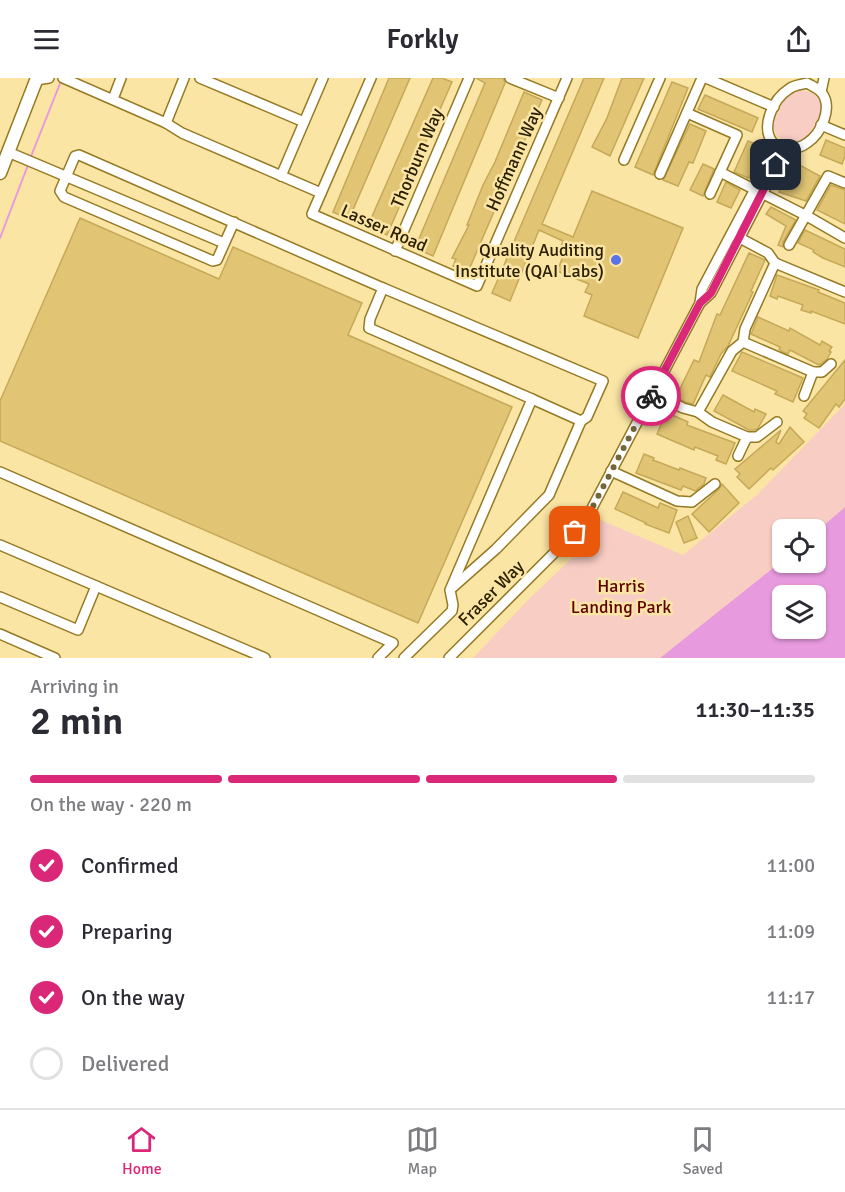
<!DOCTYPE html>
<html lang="en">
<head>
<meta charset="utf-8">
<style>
	:root { --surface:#fff; --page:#f2f2f3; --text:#2b2b33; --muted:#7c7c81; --line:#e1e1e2; --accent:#db2777 }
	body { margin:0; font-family:Signika,sans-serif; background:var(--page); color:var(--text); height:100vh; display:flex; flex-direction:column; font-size:22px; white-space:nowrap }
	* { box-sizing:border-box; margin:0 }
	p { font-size:20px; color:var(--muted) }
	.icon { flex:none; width:33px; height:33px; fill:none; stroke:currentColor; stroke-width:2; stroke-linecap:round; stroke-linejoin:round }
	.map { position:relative; height:580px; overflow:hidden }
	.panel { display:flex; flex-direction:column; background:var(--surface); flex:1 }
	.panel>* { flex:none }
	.controls { position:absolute; left:772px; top:441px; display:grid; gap:12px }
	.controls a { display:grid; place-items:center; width:54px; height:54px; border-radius:9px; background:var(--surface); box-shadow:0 2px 4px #0004; font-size:30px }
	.pin { position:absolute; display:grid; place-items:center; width:51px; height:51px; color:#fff; margin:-26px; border-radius:12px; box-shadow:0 3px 9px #0006 }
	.courier { position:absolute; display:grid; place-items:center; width:60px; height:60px; margin:-30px; border:4px solid #db2777; border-radius:50%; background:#fff; color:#222; box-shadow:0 2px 8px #0007 }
	.head em { font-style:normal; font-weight:600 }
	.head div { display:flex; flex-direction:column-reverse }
	.head { display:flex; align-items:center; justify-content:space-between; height:102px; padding:0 30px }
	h1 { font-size:39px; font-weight:600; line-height:45px }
	.bar { display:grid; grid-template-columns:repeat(4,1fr); gap:9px 6px; align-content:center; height:72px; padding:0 30px }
	.bar i { height:8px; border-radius:4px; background:var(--line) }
	.bar .on { background:var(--accent) }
	.bar p { grid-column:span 4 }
	ol { padding:0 30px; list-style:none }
	li { display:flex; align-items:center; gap:18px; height:66px }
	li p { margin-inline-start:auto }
	li .icon { padding:6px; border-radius:50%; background:var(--accent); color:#fff; stroke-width:4 }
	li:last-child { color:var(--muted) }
	li i { width:33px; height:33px; border:3px solid var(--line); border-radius:50% }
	header { display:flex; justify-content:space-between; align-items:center; height:78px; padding:0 30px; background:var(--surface); font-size:27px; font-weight:600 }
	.menu { display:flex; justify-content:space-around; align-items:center; height:84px; border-top:2px solid var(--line); background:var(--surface); font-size:16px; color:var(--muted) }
	.menu a { display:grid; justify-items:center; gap:3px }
	.menu .on { color:var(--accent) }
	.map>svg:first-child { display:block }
	.green { fill:#f8cdc4 }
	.water { fill:#e79ade; fill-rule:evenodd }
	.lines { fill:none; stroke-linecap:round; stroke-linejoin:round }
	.stream { stroke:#e79ade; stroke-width:2 }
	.building { fill:#e1c574; stroke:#c5a958; stroke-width:1.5 }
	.minor-casing { stroke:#957a24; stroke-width:12 }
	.major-casing { stroke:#957a24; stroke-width:15 }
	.minor { stroke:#fff; stroke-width:9 }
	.major { stroke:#fff; stroke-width:12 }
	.done { stroke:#74653a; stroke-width:6; stroke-dasharray:0 10.8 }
	.route { stroke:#db2777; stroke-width:8 }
	.poi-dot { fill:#5972e9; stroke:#fbe5a5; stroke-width:2 }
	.labels { text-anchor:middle; stroke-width:5; stroke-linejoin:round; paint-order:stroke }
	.street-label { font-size:18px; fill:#2b2000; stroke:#fbe5a5 }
	.poi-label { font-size:18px; fill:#2b2000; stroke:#fbe5a5; text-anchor:end }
	.park-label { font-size:18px; fill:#5f0100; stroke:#fbe5a5 }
</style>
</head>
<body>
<header><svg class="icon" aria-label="menu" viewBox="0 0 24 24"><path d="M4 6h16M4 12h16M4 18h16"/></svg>Forkly<svg class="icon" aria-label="share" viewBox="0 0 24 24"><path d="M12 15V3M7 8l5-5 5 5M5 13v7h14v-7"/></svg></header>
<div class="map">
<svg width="845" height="580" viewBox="0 0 845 580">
	<rect width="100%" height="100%" fill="#fbe5a5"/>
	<!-- green -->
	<g class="green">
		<path d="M 797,12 C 843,14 816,65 794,66 C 788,66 782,61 777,58 L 772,45 L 786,18 Z"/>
		<polygon points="845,326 845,429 816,454 816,452 783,452 783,482 660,580 473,580 528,522 573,479 598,441 683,477 758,416"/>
	</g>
	<!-- water -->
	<path class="water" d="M 845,429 L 845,580 L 660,580 L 783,482 L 783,484 L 816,484 L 816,454 ZM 783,518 L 816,518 L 816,550 L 783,550 Z"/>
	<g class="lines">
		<!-- stream -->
		<g class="stream">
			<polyline points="30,81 61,3"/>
			<polyline points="0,160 28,87"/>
		</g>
	</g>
	<!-- building -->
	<g class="building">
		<polygon points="389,0 410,0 349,141 333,134"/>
		<polygon points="433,0 442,0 452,4 406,109 408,109 387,157 371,150 374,144 370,143"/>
		<polygon points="476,0 503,0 505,5 433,178 415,170 485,5"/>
		<polygon points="584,0 604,0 542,146 573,159 592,113 683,150 638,260 584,238 592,217 585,214 589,206 557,193 566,171 561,168 563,163 539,152 510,223 492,215"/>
		<polygon points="622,0 644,0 610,78 592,69 607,40"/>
		<polygon points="672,4 688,10 653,97 635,89"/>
		<polygon points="524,14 542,22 468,194 453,188 456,181 452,180 469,147 467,147 483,107 495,84"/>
		<polygon points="705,17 758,40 752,54 698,31"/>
		<polygon points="690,46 706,53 693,85 689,84 678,108 663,102"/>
		<polygon points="826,62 845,70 845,78 842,86 820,77"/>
		<polygon points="748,63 762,69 749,100 734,94"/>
		<polygon points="794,84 820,98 806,123 779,114"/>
		<polygon points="703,86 714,91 703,118 690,112"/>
		<polygon points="726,104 740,112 731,130 717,124"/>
		<polygon points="831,107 845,112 845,146 817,132"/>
		<polygon points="771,129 796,142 783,164 783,169 778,167 786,148 766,136"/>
		<polygon points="80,140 219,201 233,169 362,225 348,257 512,329 418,545 0,363 0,323"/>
		<polygon points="805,152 845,171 845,189 823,180 813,174 814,172 798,165"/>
		<polygon points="749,175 765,182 751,213 753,214 728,268 721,276 710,299 706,297 693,326 685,324 676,319 694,282 699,284 717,236 720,237"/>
		<polygon points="777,197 819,212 818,214 845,225 845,246 811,233 811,235 801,232 803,227 778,218 777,221 770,218"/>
		<polygon points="758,239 789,253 790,250 820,267 822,263 832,269 829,273 831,274 827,281 819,287 790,272 788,276 783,274 779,271 780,269 751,256"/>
		<polygon points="742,274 803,300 793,324 775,316 777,313 732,293"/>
		<polygon points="845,282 845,321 839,329 836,326 819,350 804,340 807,336 803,333"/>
		<polygon points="723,317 754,334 755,331 766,336 758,350 755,352 749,352 714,333"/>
		<polygon points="670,336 688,344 687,347 735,365 726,386 716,382 718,378 695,369 694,372 657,356 663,342 667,343"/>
		<polygon points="790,349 804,364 773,392 771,390 749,411 737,399 740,396 735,391 781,352 776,364 779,366"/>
		<polygon points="644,376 654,380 653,382 679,392 680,390 706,400 704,406 695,413 683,408 681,412 636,395"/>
		<polygon points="722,406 739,425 709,454 692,436 719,411"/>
		<polygon points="623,414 658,430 660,425 677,432 669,455 645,446 646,445 615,431"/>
		<polygon points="688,438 697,460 684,465 676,444"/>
	</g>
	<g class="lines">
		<!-- minor casing -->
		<g class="minor-casing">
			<g id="minor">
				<polyline points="63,0 166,45 182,55 321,115"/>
				<polyline points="200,0 304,44"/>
				<polyline points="371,0 312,136 477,208 567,0"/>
				<polyline points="510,0 559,20"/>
				<polyline points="706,0 774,29"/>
				<polyline points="36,2 49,0"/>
				<path d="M 807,5 C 812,8 819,11 822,15 C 833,30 821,56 807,65 C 801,70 793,71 785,72 C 781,70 776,68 773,65 C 760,49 773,21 789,11 C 794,7 800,7 807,5 Z"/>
				<polyline points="821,14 824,0"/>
				<polyline points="113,21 121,0"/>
				<polyline points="687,35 737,57 710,116"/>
				<polyline points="166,45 184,0"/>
				<polyline points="821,47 845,57"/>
				<polyline points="8,74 224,165"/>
				<polyline points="624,82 660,0"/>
				<polyline points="720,94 807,138 845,160"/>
				<polyline points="660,96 702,0"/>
				<polyline points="281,98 323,0"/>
				<polyline points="234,144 217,182 213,183 64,119 60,113 75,78 79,77 383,210 370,241 369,250 532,321 450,512 453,527 452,533 404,580"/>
				<polyline points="736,158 768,175 775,185 845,214"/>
				<polyline points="789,167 828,98 845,105"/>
				<polyline points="395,173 469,0"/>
				<polyline points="383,210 603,303 587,339 581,343 532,321"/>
				<polyline points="700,225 711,215 785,72"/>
				<polyline points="743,264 813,294 822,294 831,286"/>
				<polyline points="653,314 683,330 698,334 712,344 747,359 757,359 777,344"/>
				<polyline points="804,318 813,294"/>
				<polyline points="698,334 732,273 743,264 745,251 775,185"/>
				<polyline points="738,378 747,359"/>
				<polyline points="611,393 677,423 692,424 715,406"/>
				<polyline points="0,394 393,565 378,580"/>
				<polyline points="0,467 96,508 78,552 0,519"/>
				<polyline points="96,508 265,580"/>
				<polyline points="452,510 496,471 549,417 581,343"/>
				<polyline points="0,556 55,580"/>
				<polyline points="449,580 575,454 591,432 700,225 702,211 755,111 774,67"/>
			</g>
		</g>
		<!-- major casing -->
		<g class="major-casing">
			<polyline id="major" points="0,95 37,0"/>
		</g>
		<!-- minor -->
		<use href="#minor" class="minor"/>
		<!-- major -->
		<use href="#major" class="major"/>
	</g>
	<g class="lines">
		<!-- done -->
		<polyline class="done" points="575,454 591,432 651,318"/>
		<!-- route -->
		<polyline class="route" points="651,318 700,225 711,215 776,87"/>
	</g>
	<!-- markers -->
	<circle class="poi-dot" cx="616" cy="182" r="6"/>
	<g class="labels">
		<!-- street labels -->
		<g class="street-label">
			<text transform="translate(417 80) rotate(-67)" y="6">Thorburn Way</text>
			<text transform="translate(514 81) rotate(-66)" y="6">Hoffmann Way</text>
			<text transform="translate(384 150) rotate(24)" y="6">Lasser Road</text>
			<text transform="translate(491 515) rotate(-45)" y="6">Fraser Way</text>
		</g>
		<!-- poi labels -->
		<g class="poi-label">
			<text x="604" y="178">Quality Auditing<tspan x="604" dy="21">Institute (QAI Labs)</tspan></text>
		</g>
		<!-- park labels -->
		<g class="park-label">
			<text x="621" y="514">Harris<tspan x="621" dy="21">Landing Park</tspan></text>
		</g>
	</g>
</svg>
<div class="controls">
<a><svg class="icon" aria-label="locate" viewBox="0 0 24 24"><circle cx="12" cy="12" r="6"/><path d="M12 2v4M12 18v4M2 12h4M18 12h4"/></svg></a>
<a><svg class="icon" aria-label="layers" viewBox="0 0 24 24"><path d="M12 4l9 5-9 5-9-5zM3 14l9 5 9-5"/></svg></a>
</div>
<div class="pin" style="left:575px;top:454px;background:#ea580c"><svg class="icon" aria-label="bag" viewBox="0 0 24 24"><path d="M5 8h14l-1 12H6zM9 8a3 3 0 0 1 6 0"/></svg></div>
<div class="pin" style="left:776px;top:87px;background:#1f2937"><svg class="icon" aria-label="home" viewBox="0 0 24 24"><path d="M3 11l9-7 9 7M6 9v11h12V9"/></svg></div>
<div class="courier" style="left:651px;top:318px"><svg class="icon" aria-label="bike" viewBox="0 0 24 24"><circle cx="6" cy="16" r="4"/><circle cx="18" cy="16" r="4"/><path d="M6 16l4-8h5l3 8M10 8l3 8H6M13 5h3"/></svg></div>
</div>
<section class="panel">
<div class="head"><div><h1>2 min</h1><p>Arriving in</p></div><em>11:30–11:35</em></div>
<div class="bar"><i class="on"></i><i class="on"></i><i class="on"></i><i></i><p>On the way · 220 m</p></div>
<ol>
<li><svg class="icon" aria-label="check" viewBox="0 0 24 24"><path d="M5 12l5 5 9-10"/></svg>Confirmed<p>11:00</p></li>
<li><svg class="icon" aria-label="check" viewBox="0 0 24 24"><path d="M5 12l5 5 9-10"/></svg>Preparing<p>11:09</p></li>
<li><svg class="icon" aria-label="check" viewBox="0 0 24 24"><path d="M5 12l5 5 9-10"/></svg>On the way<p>11:17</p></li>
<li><i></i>Delivered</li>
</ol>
</section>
<nav class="menu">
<a class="on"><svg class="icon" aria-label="home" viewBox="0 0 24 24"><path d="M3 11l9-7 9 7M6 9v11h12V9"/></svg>Home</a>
<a><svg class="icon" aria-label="map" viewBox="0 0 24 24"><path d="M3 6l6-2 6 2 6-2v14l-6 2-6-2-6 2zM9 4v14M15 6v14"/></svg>Map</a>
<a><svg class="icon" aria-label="saved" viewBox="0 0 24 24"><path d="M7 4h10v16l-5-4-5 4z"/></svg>Saved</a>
</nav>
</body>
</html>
